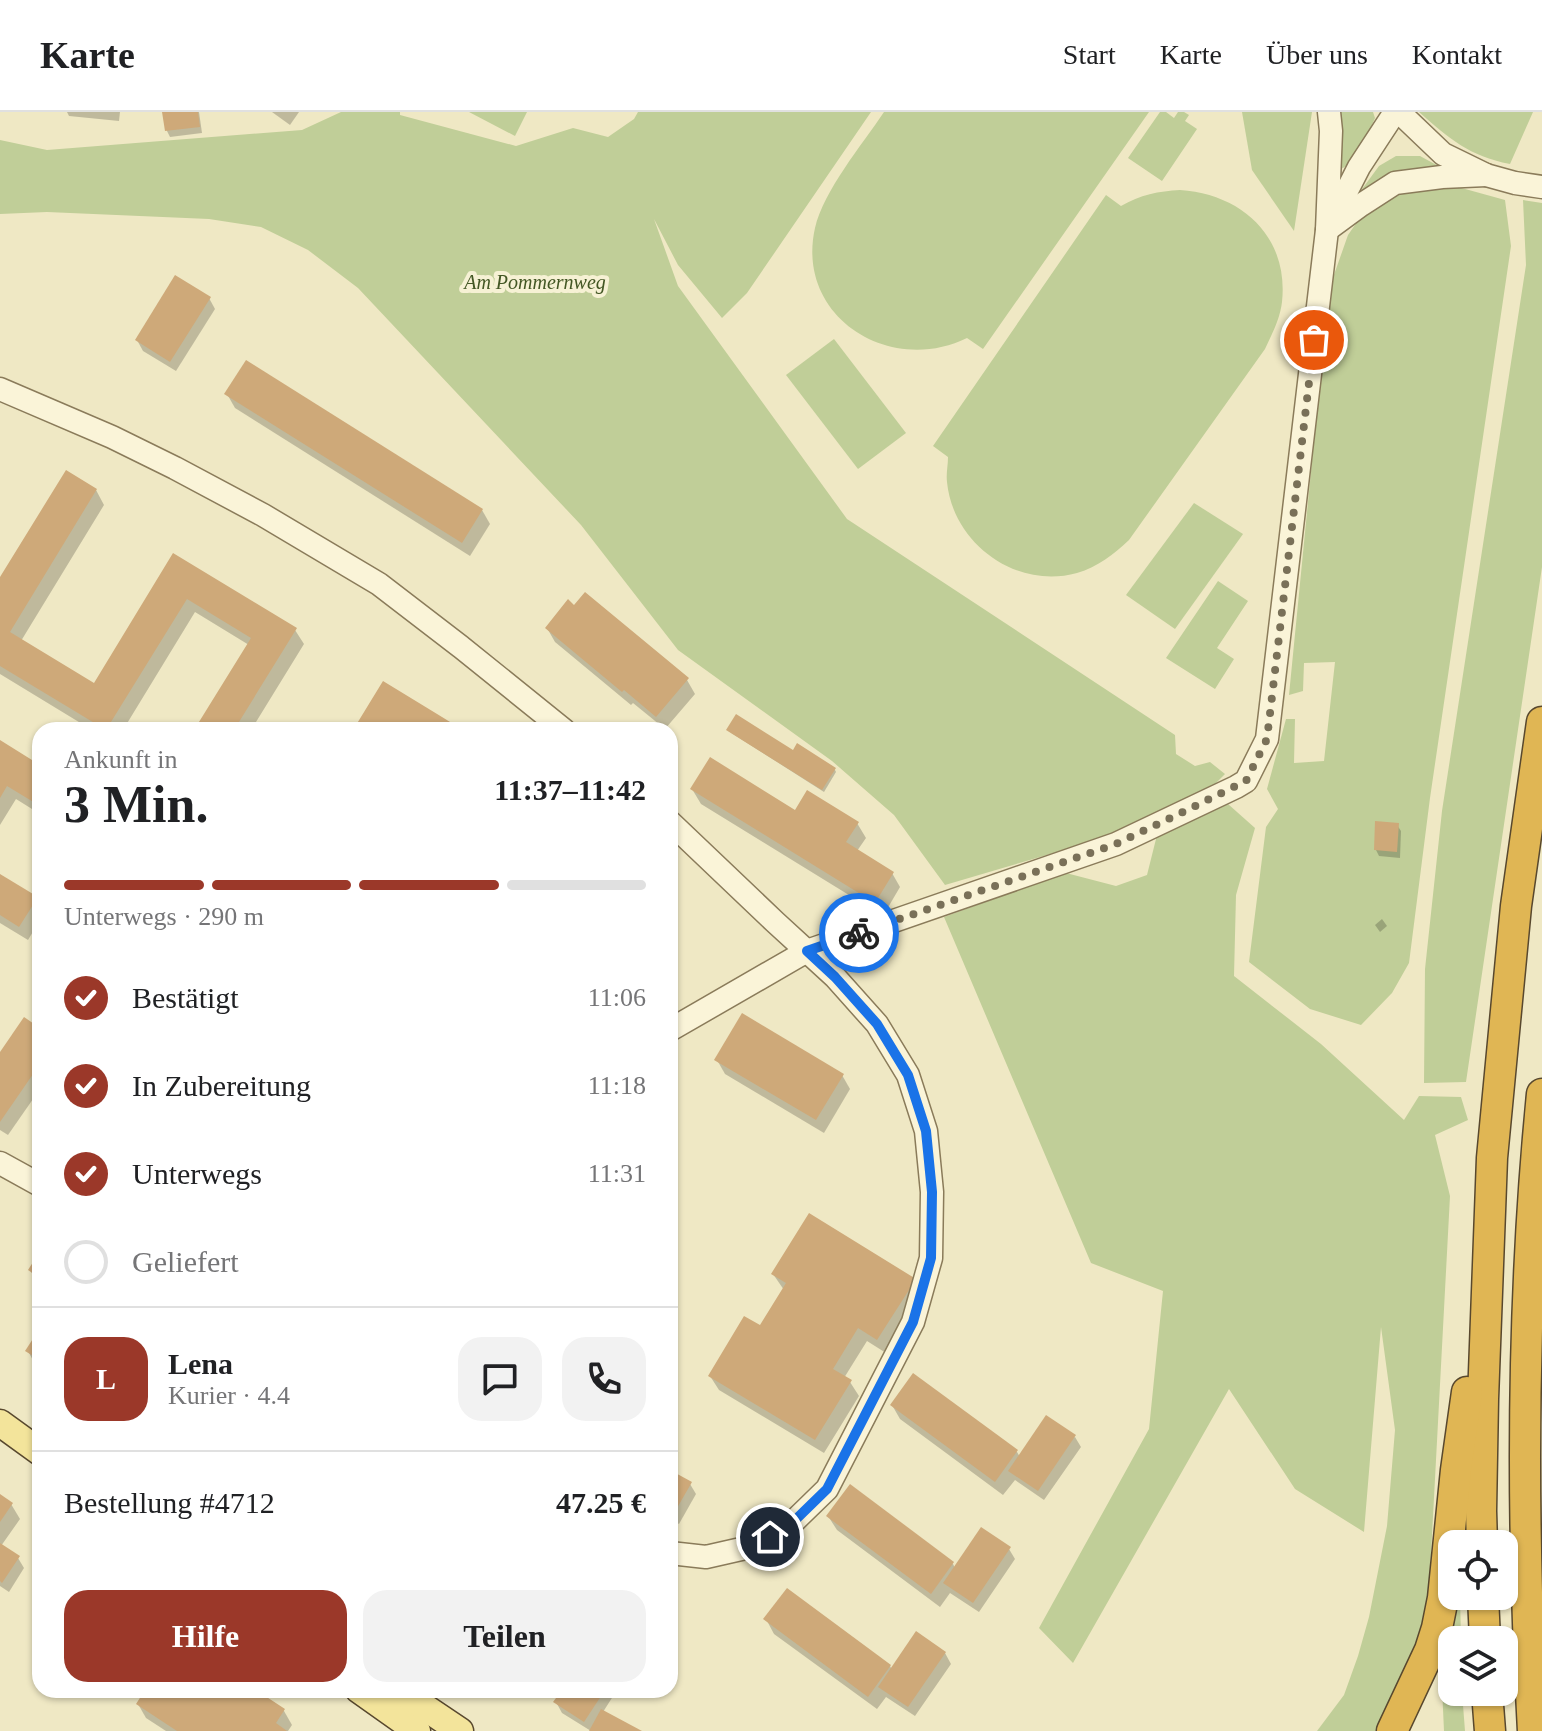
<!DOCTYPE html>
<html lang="de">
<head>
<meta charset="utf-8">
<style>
	:root { --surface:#fff; --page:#f2f2f2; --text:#202124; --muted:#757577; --line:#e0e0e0; --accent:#9b3829 }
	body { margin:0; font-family:"Times New Roman",serif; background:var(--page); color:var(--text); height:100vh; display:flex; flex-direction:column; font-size:30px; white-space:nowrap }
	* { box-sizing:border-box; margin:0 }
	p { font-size:26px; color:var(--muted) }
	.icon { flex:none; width:44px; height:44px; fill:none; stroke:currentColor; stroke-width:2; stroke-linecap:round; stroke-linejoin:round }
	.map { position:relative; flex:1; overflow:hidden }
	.side { position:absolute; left:32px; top:610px; width:646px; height:976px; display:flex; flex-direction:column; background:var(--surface); border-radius:24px; box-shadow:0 2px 6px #0004 }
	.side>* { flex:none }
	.controls { position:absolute; left:1438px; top:1418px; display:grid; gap:16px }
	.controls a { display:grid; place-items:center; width:80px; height:80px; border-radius:16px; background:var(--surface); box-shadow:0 2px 6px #0004; font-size:40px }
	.pin { position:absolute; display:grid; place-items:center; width:68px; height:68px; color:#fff; margin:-34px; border:4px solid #fff; border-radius:50%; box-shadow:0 2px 8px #0007 }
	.courier { position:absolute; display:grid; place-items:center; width:80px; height:80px; margin:-40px; border:6px solid #1a73e8; border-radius:50%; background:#fff; color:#222; box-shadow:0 2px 10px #0007 }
	.headline em { font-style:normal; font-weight:700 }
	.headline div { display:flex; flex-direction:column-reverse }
	.headline { display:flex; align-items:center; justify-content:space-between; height:136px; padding:0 32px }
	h1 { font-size:52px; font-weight:700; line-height:60px }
	.bar { display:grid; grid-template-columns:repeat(4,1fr); gap:12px 8px; align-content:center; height:96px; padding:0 32px }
	.bar i { height:10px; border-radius:6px; background:var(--line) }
	.bar .selected { background:var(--accent) }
	.bar p { grid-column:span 4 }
	.line { display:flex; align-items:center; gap:20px; padding:0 32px; border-top:2px solid var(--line) }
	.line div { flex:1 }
	.round { display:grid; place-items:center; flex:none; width:84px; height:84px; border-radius:24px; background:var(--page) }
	ol { padding:0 32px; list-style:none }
	li { display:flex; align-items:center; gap:24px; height:88px }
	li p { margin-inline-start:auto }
	li .icon { padding:8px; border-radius:50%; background:var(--accent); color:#fff; stroke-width:4 }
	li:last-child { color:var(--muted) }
	li i { width:44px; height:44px; border:4px solid var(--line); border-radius:50% }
	.button { display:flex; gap:16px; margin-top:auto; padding:16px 32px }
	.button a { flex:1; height:92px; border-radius:24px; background:var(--accent); color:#fff; font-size:32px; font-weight:700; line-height:92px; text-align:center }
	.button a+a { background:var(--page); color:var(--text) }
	header { display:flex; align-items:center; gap:48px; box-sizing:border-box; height:112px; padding:0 40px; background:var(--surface); border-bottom:2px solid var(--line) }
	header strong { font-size:38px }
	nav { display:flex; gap:44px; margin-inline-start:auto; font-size:28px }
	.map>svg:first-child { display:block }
	.green { fill:#c0ce98 }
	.shadow { fill:#0003 }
	.building { fill:#cea979 }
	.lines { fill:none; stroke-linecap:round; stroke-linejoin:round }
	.minor-casing { stroke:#8a7b5a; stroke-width:25 }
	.major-casing { stroke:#58482e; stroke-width:29 }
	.highway-casing { stroke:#58482e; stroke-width:33 }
	.minor { stroke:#faf4d8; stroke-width:22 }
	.major { stroke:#f3e49b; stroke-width:26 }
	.highway { stroke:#e0b654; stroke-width:30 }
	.done { stroke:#797058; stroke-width:8; stroke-dasharray:0 14.4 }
	.route { stroke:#1a73e8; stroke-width:10 }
	.labels { text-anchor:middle; stroke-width:8; stroke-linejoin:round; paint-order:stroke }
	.park-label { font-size:20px; font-style:italic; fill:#435724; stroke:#f6f1d4 }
</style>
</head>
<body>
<header>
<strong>Karte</strong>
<nav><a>Start</a><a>Karte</a><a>Über uns</a><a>Kontakt</a></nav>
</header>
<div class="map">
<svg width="1542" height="1619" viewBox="0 0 1542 1619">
	<rect width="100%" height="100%" fill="#efe8c4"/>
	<!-- green -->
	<g class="green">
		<polygon points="341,0 400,0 400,3 516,34 573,16 608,25 634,7 638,0 871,0 747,181 722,206 678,153 654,107 678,174 847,407 1175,623 1176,642 1195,654 1210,650 1225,662 1202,685 1115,723 945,773 894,703 832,649 678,538 581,413 358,176 308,138 261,115 209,107 47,100 0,102 0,28 47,38 302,18"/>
		<polygon points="469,0 527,0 515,24"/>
		<path d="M 884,0 L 1149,0 L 983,237 L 967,226 C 890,264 795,205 815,116 C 824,78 862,33 884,0 Z"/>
		<polygon points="1160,0 1166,0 1174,6 1178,0 1184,0 1189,3 1185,9 1197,17 1162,69 1128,46"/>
		<polygon points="1242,0 1312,0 1294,119 1252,58"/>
		<path d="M 1338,0 L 1373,0 L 1375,6 C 1367,24 1359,48 1341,57 L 1338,49 Z"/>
		<path d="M 1419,0 L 1533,0 L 1510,52 C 1469,44 1450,27 1419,0 Z"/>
		<polygon points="1396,44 1420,44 1442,56 1357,84 1379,54"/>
		<polygon points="1458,75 1505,88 1511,134 1430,686 1409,851 1392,881 1361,913 1310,897 1249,850 1266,715 1278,697 1267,677 1286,607 1295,607 1294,651 1324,649 1335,550 1304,551 1303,579 1289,583 1329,177 1348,123 1366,97 1407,78"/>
		<path d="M 1180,78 C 1242,82 1289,125 1282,190 C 1280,207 1272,222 1265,237 L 1129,428 C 1114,442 1098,455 1077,461 C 1017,478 953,432 947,370 C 946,362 948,353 948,345 L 933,334 L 1106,83 L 1121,94 C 1140,83 1159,79 1180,78 Z"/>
		<polygon points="1523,88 1542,91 1542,455 1466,970 1424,971 1425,857 1442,699 1526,153"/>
		<polygon points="834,227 906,321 858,357 786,263"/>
		<polygon points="1194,391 1243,422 1175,517 1126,483"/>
		<polygon points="1218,469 1248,489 1217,536 1234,547 1215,577 1166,546"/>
		<polygon points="1228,692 1255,716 1236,783 1234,864 1321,932 1404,1008 1419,984 1461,985 1468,1008 1435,1023 1450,1084 1429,1480 1415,1545 1378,1619 1317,1619 1344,1583 1358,1544 1369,1505 1387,1414 1395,1318 1381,1215 1364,1420 1295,1377 1229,1277 1073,1551 1039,1516 1149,1317 1163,1179 1091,1151 944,805 1066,761 1116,774 1147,763 1158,719"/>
		<polygon points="1452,1484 1460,1484 1461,1528 1452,1528 1452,1580 1462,1580 1465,1619 1444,1619 1440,1532"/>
	</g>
	<!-- shadow -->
	<g class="shadow">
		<polygon points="67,0 120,0 119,9 69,4"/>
		<polygon points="164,0 199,0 202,21 170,25 167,19"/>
		<polygon points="272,0 299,0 290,13"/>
		<polygon points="209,186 215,197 176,259 143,239 137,228"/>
		<polygon points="227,282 482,398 490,412 470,444 235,296"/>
		<polygon points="96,378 104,393 21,529 94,574 174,444 295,518 304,532 251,618 196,618 249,533 195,500 123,618 92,618 0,562 0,469"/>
		<polygon points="547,516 687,568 695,582 665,617 633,591 631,593 555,530"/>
		<polygon points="730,620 793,641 835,658 836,660 824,680"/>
		<polygon points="0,631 40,655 40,702 16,687 0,713"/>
		<polygon points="692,677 796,700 857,711 866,726 857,739 892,761 900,775 883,804 701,692"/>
		<polygon points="1397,713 1401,719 1400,746 1379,744 1376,738"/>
		<polygon points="0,764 36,786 40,792 40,808 28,828 0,811"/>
		<polygon points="1382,807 1387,814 1380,820 1375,813"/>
		<polygon points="40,919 40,977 8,1023 0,1018 0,944"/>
		<polygon points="717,948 842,963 850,977 824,1021 725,962"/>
		<polygon points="40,1143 40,1174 30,1158"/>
		<polygon points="773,1162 914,1168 922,1183 886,1241 867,1229 844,1266 850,1270 859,1284 824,1341 719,1278 710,1264 761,1216 784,1178"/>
		<polygon points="40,1219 40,1256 36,1254 28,1239"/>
		<polygon points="892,1293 1017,1340 1020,1345 1075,1325 1081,1335 1044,1388 1015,1368 1003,1383 900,1307"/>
		<polygon points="670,1360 690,1372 696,1382 679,1412 670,1407"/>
		<polygon points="0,1385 11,1392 20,1407 1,1434 18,1446 24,1456 9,1480 0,1474"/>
		<polygon points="828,1404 953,1452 955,1456 1009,1437 1015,1447 979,1500 950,1481 940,1495 837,1418"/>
		<polygon points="766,1507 890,1554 892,1558 945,1541 951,1552 915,1604 886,1585 877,1597 774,1522"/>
		<polygon points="147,1578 253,1578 284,1599 292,1613 288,1619 166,1619 146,1606 138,1592"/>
		<polygon points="564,1578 617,1578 603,1600 638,1619 591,1619 562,1601 556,1590"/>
	</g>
	<!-- building -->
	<g class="building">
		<polygon points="162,0 198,0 200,15 165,19"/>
		<polygon points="175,163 211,185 170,250 135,228"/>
		<polygon points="246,248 483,397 462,431 224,282"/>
		<polygon points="66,358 97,377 10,520 94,571 173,441 297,516 234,618 194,618 251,526 187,487 106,618 0,554 0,465"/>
		<polygon points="585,480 689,566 656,605 624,578 622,580 545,516 568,487 574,493"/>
		<polygon points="383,569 442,605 463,618 404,618 396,613 392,618 353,618"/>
		<polygon points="736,602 793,638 797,631 836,656 822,678 726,618"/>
		<polygon points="0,628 40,653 40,694 7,674 0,686"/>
		<polygon points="710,645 795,698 807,678 859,710 846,730 894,760 875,791 690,677"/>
		<polygon points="1375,709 1399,711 1397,740 1374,738"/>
		<polygon points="0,762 38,785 19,815 0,803"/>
		<polygon points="742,901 844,962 816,1008 714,948"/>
		<polygon points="24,905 40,916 40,952 0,1010 0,940"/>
		<polygon points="809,1101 916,1167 877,1228 858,1216 833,1257 852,1268 815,1328 708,1264 744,1204 760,1213 786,1171 771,1162"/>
		<polygon points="40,1139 40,1166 28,1158"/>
		<polygon points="40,1216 40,1248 25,1239"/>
		<polygon points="913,1261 1018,1338 995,1370 890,1293"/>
		<polygon points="1046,1303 1076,1323 1038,1379 1008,1359"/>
		<polygon points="670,1358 692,1370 673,1403 670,1401"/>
		<polygon points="850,1372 954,1450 931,1482 826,1404"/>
		<polygon points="0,1382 13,1391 0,1410"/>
		<polygon points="981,1415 1011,1435 973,1491 943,1471"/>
		<polygon points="0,1431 20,1444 2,1471 0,1469"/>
		<polygon points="787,1476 891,1553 868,1585 763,1507"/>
		<polygon points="916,1519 946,1540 908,1595 878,1575"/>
		<polygon points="145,1578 256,1578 285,1597 276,1611 287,1619 177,1619 136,1592"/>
		<polygon points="562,1578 605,1578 584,1610 553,1590"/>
		<polygon points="601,1597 642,1619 589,1619"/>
	</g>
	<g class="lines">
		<!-- minor casing -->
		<g class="minor-casing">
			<g id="minor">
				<polyline points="1399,0 1443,42 1486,63 1515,71 1542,75"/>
				<polyline points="1331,110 1359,55 1395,0"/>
				<polyline points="1327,118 1361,93 1395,71 1442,65 1486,63"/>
				<polyline points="0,277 112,325 175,356 263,403 379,472 461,535 564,618"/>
				<polyline points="670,710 775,810 835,865 877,912 908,963 926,1019 932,1080 931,1146 913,1210 827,1377 789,1414 750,1435 706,1445 670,1441"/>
				<polyline points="670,918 807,839 1116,732 1236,675 1246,669 1267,627 1327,118 1331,19 1329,0"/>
				<polyline points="0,1051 40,1073"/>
			</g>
		</g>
		<!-- major casing -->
		<g class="major-casing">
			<g id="major">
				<polyline points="0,1311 40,1340"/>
				<polyline points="359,1578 417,1619"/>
				<polyline points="399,1578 460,1619"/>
			</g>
		</g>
		<!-- highway casing -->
		<g class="highway-casing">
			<g id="highway">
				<polyline points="1482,1432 1481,1399 1483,1287 1492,1046 1516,794 1542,610"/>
				<polyline points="1483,1484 1485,1528"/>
				<polyline points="1487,1580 1490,1619"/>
				<polyline points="1392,1619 1430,1538 1437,1516 1443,1486 1456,1358 1467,1280"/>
				<path d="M 1533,1619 C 1521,1407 1521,1194 1542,982"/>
			</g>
		</g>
		<!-- minor -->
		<use href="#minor" class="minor"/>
		<!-- major -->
		<use href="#major" class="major"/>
		<!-- highway -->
		<use href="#highway" class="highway"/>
	</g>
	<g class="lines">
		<!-- done -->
		<polyline class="done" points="859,821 1116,732 1187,698 1246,669 1267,627 1314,228"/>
		<!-- route -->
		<polyline class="route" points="770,1425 789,1414 827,1377 913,1210 931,1146 932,1080 926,1019 908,963 877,912 835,865 807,839 859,821"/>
	</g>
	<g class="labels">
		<!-- park labels -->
		<g class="park-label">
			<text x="535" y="177">Am Pommernweg</text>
		</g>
	</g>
</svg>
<div class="controls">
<a><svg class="icon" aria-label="locate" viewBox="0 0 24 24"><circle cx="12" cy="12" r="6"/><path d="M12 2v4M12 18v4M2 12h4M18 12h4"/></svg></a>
<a><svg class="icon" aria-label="layers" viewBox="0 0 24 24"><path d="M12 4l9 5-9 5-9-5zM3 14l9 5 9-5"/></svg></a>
</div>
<div class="pin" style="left:1314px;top:228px;background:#ea580c"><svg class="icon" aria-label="bag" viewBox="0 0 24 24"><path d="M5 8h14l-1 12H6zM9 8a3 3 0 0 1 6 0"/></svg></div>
<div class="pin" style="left:770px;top:1425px;background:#1f2937"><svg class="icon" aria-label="home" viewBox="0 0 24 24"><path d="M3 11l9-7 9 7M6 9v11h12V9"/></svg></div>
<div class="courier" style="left:859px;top:821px"><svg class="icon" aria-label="bike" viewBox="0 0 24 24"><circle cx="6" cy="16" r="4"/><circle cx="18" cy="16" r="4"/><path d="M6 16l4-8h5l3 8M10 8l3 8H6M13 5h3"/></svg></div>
<section class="side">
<div class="headline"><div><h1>3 Min.</h1><p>Ankunft in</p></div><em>11:37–11:42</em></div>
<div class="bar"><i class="selected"></i><i class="selected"></i><i class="selected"></i><i></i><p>Unterwegs · 290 m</p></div>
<ol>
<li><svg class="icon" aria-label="check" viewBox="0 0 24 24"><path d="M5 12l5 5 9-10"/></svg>Bestätigt<p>11:06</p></li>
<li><svg class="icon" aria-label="check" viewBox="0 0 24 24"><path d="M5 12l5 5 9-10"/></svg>In Zubereitung<p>11:18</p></li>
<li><svg class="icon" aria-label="check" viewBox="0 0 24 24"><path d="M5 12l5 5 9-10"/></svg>Unterwegs<p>11:31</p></li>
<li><i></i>Geliefert</li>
</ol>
<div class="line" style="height:144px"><b class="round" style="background:var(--accent);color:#fff">L</b><div><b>Lena</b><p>Kurier · 4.4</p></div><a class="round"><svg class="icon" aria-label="chat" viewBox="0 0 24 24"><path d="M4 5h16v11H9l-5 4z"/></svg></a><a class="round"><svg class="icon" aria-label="phone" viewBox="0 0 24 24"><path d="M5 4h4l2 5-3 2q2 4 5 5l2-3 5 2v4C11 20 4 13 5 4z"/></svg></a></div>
<div class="line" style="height:104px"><div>Bestellung #4712</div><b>47.25 €</b></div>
<div class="button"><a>Hilfe</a><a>Teilen</a></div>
</section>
</div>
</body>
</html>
